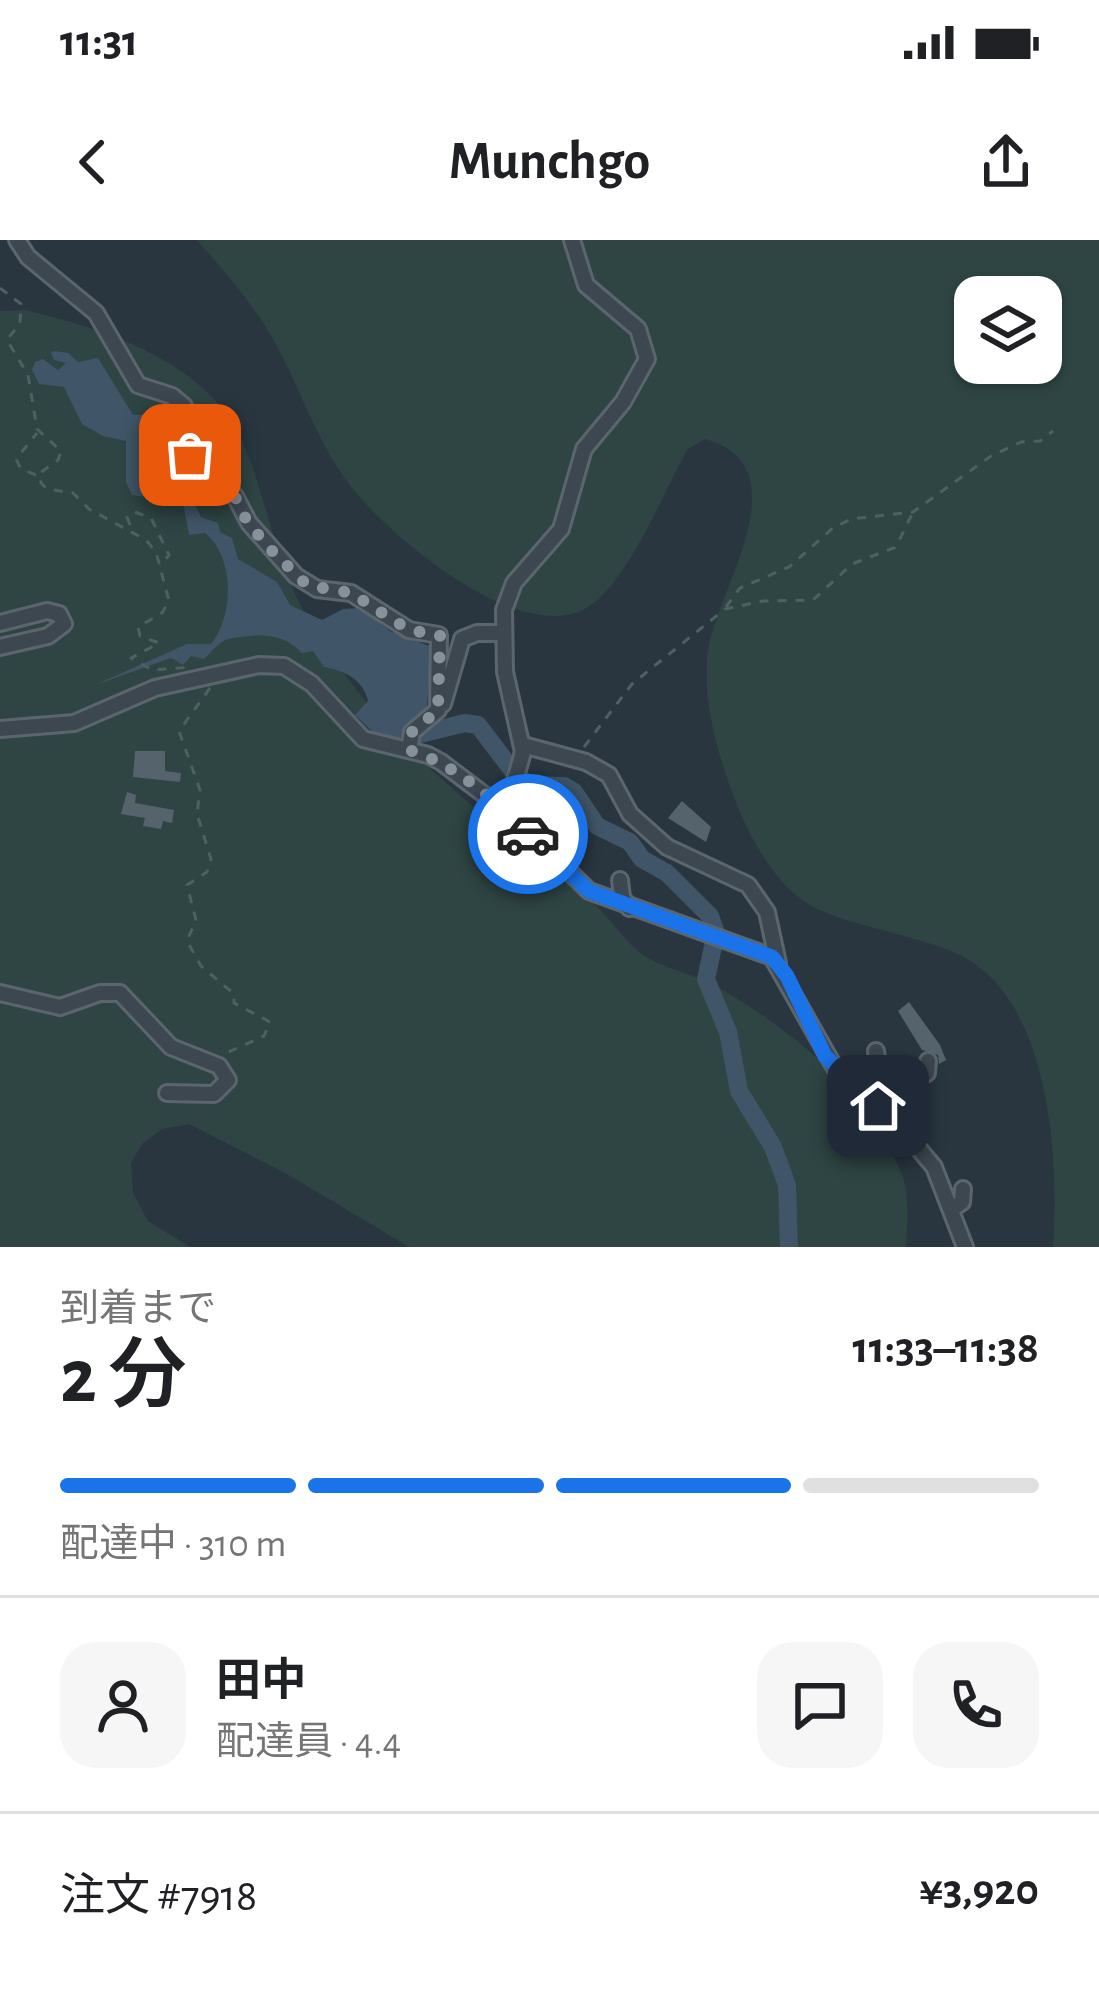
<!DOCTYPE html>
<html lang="ja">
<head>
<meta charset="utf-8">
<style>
	:root { --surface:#fff; --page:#f6f6f6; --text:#202124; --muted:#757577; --line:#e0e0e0; --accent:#1a73e8 }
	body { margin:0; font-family:"Alegreya Sans","Noto Sans JP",sans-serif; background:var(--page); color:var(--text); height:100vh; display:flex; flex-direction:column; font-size:45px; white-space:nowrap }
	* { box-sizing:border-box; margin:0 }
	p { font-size:39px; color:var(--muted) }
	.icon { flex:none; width:66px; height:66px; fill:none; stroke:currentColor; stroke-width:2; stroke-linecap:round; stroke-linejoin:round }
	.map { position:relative; height:1007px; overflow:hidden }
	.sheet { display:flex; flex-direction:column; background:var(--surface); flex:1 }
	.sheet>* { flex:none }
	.tools { position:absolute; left:954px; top:36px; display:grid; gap:24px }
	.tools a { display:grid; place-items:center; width:108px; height:108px; border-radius:24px; background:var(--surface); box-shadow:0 3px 9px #0004; font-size:60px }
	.pin { position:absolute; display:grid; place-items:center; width:102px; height:102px; color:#fff; margin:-51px; border-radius:24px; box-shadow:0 6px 18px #0006 }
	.courier { position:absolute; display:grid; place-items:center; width:120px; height:120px; margin:-60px; border:9px solid #1a73e8; border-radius:50%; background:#fff; color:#222; box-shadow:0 3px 15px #0007 }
	.overview em { font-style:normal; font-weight:600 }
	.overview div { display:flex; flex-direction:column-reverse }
	.overview { display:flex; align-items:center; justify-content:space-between; height:204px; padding:0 60px }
	h1 { font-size:78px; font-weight:600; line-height:90px }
	.bar { display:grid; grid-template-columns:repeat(4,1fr); gap:18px 12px; align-content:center; height:144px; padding:0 60px }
	.bar i { height:15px; border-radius:9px; background:var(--line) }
	.bar .selected { background:var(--accent) }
	.bar p { grid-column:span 4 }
	.line { display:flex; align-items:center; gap:30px; padding:0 60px; border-top:3px solid var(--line) }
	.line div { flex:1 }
	.round { display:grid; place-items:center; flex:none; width:126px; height:126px; border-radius:36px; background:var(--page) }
	.status { display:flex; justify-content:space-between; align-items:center; height:84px; padding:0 60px; background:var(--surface); direction:ltr }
	.status svg { height:33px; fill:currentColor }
	header { display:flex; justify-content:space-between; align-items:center; height:156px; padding:0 60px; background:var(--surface); font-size:54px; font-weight:600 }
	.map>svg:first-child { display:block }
	.green { fill:#2e4543; fill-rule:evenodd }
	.water { fill:#405668 }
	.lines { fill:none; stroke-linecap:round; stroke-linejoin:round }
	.river { stroke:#405668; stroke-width:18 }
	.building { fill:#55636d }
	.minor-casing { stroke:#5b656e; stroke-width:20 }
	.path { stroke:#4d6161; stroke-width:3; stroke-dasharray:9 9; stroke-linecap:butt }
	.minor { stroke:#3d4750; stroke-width:14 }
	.done { stroke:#87919a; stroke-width:12; stroke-dasharray:0 21.6 }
	.route { stroke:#1a73e8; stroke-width:15 }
</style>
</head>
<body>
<div class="status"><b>11:31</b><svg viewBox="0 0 49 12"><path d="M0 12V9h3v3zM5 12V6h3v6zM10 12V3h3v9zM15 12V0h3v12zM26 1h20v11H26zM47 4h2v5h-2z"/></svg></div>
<header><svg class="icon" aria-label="back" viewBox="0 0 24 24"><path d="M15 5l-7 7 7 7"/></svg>Munchgo<svg class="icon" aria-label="share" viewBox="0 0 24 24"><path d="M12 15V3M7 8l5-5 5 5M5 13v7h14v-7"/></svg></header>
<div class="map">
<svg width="1099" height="1007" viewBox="0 0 1099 1007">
	<rect width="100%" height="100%" fill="#293640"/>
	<!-- green -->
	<g class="green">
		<path d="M 197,0 L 1099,0 L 1099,1007 L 1053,1007 C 1059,922 1051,770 969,720 C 950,708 922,701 900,695 C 871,686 831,679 805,662 C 773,641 747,593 734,557 C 717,513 700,453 709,405 C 721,344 802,226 705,199 L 688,209 C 663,251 624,357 576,373 C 509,394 398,302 358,255 C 317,208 301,146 270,94 C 250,60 223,30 197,0 ZM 975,57 L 1041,57 L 1041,123 L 975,123 Z"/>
		<path d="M 25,70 C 106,89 213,123 246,210 C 267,263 276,321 304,372 C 339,434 383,485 435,533 C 486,580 543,620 596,666 C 612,680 623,699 639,712 C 660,728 691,733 714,745 C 789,788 870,851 902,935 C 910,955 907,985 906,1007 L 409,1007 L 287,934 L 189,884 L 162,889 L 142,904 L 131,923 L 133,953 L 148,981 L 190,1007 L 0,1007 L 0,71 Z"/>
	</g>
	<!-- water -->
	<path class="water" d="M 54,111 L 68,113 L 78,122 L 98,118 L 133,175 L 155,175 L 164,190 L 159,214 L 168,244 L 191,257 L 201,277 L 218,283 L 220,292 L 232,298 L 238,319 L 277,342 L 290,365 L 322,380 L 343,369 L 361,368 L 390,391 L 432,407 L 426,478 L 402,497 L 385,503 L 355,475 L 368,461 C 363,439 345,431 324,427 L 313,411 L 302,413 C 282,391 255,394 228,399 C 219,401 211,413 204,419 L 191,416 L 183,425 L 171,418 L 95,445 L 187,404 L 211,404 C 234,376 235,317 205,293 L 189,295 L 183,262 L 132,255 L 126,242 L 126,201 L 103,196 L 82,184 L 64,147 L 39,144 L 32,130 L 35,122 L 43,119 L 58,130 L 66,123 L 54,120 L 51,113 Z"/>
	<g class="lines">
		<!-- river -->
		<polyline class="river" points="399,481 420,494 465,483 478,485 519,539 533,545 564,546 574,552 597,586 630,602 642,619 667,633 710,676 716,693 706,739 728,792 739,851 773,907 787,945 789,1007"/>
	</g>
	<!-- building -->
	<g class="building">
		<polygon points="135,511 165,511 165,531 181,533 180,542 133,537"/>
		<polygon points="127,552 136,555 135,563 174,570 172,583 163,581 161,589 143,586 145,578 121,574"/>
		<polygon points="682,561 711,587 706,602 668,578"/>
		<polygon points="909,762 940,805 946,820 939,824 938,815 922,810 898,771"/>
	</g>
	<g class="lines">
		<!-- minor casing -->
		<g class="minor-casing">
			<g id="minor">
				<polyline points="17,0 28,17 96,73 138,145 172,156 184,166 184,197 195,225 207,240 235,256 249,283 296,336 317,349 351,353 409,390 439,395 438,470 412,492 409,510"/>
				<polyline points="0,383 47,371 59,374 64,384 48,396 0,407"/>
				<polyline points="443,464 462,399 477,393 502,393"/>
				<polyline points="0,489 74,483 155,448 259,425 284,426 312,444 363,499 428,515 441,522 511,575 589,651 772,717 836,830 899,885 934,927 965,1007"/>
				<polyline points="523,505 586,522 609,535 630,574 667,607 748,645 767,672 778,723"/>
				<polyline points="506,572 523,512 505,432 504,370 514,343 561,289 584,209 623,162 647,119 638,89 586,45 572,0"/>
				<polyline points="620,640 622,657 629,668"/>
				<polyline points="0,753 60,767 100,753 120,753 171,807 219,826 228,840 214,854 167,853"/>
				<polyline points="876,811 882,851 878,867"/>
				<polyline points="902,888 900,850 927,833 928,821"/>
				<polyline points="952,969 962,962 963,949"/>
			</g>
		</g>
		<!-- path -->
		<g class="path">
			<polyline points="0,48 21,64 20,83 7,100 28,135 37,189 61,211 58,220 40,233 41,243 47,249 73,253 89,269 146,300 156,312 169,361 162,373 138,387 140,396 159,403 131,418 152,430 193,427"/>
			<polyline points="36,235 21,229 16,219 37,193"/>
			<polyline points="130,285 127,277 135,272 151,278 169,315 160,326"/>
			<polyline points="726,367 740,348 789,327 833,288 851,279 913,272 991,216 1021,202 1040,201 1053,191"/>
			<polyline points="210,448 179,491 200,550 197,574 211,619 207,632 187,645 196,680 187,701 201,726 234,754 234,763 270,782 264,796 222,815"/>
			<polyline points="584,507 632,444 725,369 763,361 813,360 852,324 896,307 913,272"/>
		</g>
		<!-- minor -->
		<use href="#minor" class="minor"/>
	</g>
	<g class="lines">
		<!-- done -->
		<path class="done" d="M 190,215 L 207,240 L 235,256 L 241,272 L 266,305 L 307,345 L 351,353 L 409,390 L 440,395 L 438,470 L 412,492 L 409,510 C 453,523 496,560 528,594"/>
		<!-- route -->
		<polyline class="route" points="528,594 589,651 772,717 787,736 825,816 878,866"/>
	</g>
</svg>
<div class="tools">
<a><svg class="icon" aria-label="layers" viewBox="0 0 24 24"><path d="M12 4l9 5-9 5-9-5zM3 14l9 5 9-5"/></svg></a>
</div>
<div class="pin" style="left:190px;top:215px;background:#ea580c"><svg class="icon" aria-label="bag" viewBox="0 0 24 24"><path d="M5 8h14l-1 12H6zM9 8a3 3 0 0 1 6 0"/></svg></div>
<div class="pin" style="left:878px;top:866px;background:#1f2937"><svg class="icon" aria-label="home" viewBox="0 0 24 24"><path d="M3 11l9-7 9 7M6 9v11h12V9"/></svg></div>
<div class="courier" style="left:528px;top:594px"><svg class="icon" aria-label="car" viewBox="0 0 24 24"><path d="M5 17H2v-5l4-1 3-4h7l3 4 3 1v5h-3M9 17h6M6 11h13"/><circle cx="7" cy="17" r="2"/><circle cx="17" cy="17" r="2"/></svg></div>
</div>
<section class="sheet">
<div class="overview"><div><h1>2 分</h1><p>到着まで</p></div><em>11:33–11:38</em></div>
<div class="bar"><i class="selected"></i><i class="selected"></i><i class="selected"></i><i></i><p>配達中 · 310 m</p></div>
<div class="line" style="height:216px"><a class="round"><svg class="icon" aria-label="person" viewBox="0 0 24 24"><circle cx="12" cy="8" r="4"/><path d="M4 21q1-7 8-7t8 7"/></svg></a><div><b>田中</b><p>配達員 · 4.4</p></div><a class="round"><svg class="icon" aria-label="chat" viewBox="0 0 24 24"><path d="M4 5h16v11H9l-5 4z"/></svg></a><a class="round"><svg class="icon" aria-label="phone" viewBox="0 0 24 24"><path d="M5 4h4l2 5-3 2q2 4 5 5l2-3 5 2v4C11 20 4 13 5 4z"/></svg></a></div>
<div class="line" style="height:156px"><div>注文 #7918</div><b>¥3,920</b></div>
</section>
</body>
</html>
